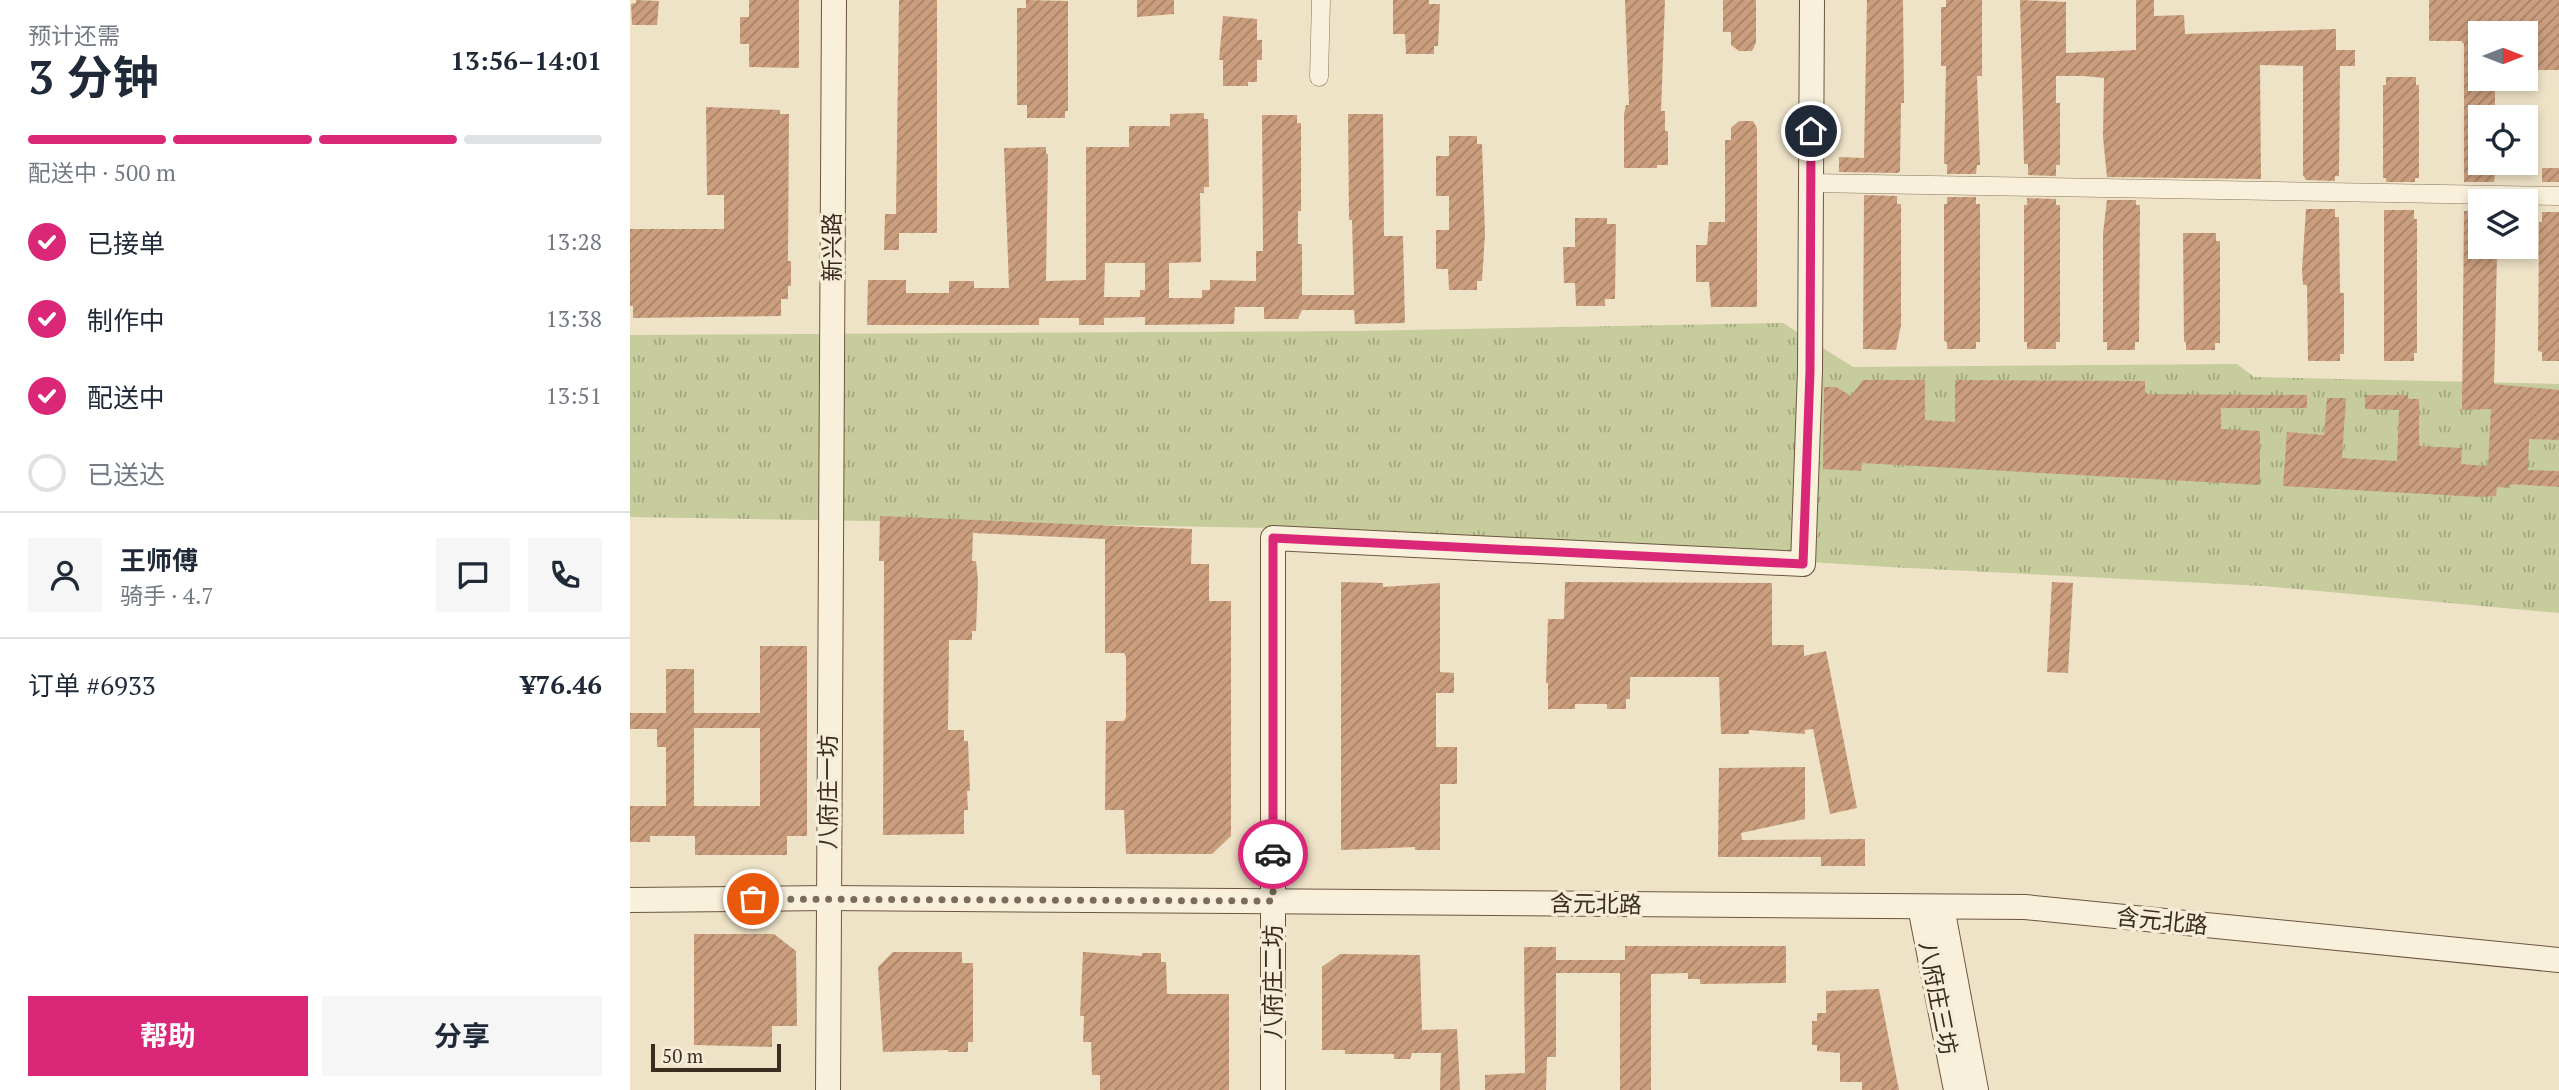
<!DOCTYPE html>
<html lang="zh">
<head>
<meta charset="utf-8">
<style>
	:root { --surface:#fff; --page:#f6f6f7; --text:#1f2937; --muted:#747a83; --line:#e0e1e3; --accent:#db2777 }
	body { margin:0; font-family:"PT Serif","Noto Sans SC",serif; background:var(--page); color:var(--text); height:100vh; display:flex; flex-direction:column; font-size:26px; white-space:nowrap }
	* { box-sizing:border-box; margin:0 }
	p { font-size:23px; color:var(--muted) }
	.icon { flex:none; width:38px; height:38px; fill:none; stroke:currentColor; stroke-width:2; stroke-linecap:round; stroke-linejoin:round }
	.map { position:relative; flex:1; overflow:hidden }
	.side { display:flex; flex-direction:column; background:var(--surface); width:630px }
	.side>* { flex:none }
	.needle { width:46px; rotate:90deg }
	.controls { position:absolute; left:1838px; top:21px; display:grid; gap:14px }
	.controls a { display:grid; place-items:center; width:70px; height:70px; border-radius:0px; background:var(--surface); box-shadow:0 4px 10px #0003; font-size:35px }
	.scale { position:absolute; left:21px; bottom:18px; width:130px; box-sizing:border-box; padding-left:7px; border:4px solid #3a2d20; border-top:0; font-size:19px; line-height:24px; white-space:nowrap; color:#3a2d20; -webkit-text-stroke:5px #f5edd7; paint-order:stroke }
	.pin { position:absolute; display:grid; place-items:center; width:60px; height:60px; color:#fff; margin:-30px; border:4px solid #fff; border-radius:50%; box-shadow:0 2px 7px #0007 }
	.courier { position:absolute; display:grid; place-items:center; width:70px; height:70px; margin:-35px; border:5px solid #db2777; border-radius:50%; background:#fff; color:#222; box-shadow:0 2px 9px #0007 }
	.summary em { font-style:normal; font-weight:700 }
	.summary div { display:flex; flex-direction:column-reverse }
	.summary { display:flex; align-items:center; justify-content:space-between; height:119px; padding:0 28px }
	h1 { font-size:46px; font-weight:700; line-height:52px }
	.bar { display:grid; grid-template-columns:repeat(4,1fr); gap:10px 7px; align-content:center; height:84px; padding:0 28px }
	.bar i { height:9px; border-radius:5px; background:var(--line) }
	.bar .current { background:var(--accent) }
	.bar p { grid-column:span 4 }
	.line { display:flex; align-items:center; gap:18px; padding:0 28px; border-top:2px solid var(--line) }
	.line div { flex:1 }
	.round { display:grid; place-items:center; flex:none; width:74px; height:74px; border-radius:0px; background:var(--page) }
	ol { padding:0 28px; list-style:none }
	li { display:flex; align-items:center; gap:21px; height:77px }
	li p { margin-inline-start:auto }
	li .icon { padding:7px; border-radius:50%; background:var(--accent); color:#fff; stroke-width:4 }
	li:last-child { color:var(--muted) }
	li i { width:38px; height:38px; border:4px solid var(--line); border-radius:50% }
	.button { display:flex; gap:14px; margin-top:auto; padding:14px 28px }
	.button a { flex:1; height:80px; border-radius:0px; background:var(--accent); color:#fff; font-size:28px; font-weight:700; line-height:80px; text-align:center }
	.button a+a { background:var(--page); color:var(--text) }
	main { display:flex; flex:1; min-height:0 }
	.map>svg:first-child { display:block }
	.grass { fill:url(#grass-tufts) }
	.building { fill:url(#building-hatch); fill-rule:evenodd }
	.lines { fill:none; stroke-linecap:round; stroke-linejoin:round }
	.street-casing { stroke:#8a755d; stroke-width:19 }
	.secondary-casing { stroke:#6c5640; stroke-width:26 }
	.street { stroke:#f9f0db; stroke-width:18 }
	.secondary { stroke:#f9f0db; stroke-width:24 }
	.done { stroke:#796d5a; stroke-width:7; stroke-dasharray:0 12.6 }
	.route { stroke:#db2777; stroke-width:9 }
	.labels { text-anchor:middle; stroke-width:7; stroke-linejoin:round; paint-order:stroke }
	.street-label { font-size:23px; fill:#3a2d20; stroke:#f5edd7 }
</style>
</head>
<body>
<main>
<section class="side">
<div class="summary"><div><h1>3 分钟</h1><p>预计还需</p></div><em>13:56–14:01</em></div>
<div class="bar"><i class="current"></i><i class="current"></i><i class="current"></i><i></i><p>配送中 · 500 m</p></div>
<ol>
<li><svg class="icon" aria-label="check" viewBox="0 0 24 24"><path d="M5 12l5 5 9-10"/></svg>已接单<p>13:28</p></li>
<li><svg class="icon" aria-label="check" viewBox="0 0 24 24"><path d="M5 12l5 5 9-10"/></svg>制作中<p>13:38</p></li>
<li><svg class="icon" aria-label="check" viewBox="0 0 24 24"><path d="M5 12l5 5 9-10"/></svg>配送中<p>13:51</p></li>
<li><i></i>已送达</li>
</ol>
<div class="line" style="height:126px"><a class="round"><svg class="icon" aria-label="person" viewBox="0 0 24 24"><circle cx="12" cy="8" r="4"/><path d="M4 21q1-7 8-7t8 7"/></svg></a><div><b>王师傅</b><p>骑手 · 4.7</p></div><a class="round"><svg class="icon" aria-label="chat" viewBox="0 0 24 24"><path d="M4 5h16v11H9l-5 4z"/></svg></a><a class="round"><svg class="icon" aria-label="phone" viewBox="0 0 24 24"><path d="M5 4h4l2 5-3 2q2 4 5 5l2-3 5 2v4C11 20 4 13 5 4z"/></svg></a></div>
<div class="line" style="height:91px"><div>订单 #6933</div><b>¥76.46</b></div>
<div class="button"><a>帮助</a><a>分享</a></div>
</section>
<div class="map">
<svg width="1929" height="1090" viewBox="0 0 1929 1090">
	<defs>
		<pattern id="grass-tufts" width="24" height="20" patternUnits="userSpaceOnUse" patternTransform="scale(1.75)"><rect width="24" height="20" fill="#c6cc9b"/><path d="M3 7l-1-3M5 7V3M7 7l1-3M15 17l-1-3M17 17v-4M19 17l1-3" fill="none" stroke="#a2a67e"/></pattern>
		<pattern id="building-hatch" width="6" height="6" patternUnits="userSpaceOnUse" patternTransform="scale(1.75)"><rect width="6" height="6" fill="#cb9f7e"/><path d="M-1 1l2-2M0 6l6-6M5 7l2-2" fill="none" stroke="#a68267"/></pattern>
	</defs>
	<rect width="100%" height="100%" fill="#eee3c7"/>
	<!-- grass -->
	<polygon class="grass" points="1153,323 1223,367 1607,364 1624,377 1929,384 1929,613 1633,586 1259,567 646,528 0,517 0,335 726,331"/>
	<!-- building -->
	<g class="building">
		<polygon points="6,0 29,1 27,25 2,25 1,4 6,3"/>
		<polygon points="119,0 169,0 169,68 119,67 119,44 110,44 110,17 119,17"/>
		<polygon points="269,0 307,0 307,233 269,233 269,250 254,250 255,214 266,214"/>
		<polygon points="396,0 438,1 438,111 435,111 435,118 397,118 397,105 387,105 387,8 396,8"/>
		<polygon points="507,0 544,0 544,14 507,17"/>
		<polygon points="763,0 799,0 799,4 810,4 808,46 804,46 804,54 776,54 775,34 763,34"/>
		<polygon points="995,0 1035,0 1031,111 1035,111 1035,131 1038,131 1038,165 1027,165 1027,168 994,168 994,114 996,105 999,105"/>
		<polygon points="1093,0 1126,0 1126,43 1122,51 1109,51 1101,45 1101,32 1093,32"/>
		<polygon points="1237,0 1273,0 1274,103 1271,103 1270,172 1267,173 1209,172 1209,157 1234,158"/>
		<polygon points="1316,0 1352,0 1352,76 1347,76 1350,165 1347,165 1346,174 1317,174 1317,164 1314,164 1316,66 1311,66 1311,7 1316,7"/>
		<polygon points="1390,0 1436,2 1436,53 1506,50 1506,0 1524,0 1524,16 1554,15 1555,34 1706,29 1706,50 1725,50 1725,66 1710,66 1709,176 1705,176 1705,181 1676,180 1673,175 1673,66 1630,65 1631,179 1477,177 1473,137 1474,78 1453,76 1426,76 1426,103 1430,103 1430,165 1426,165 1426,176 1398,175 1398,164 1394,164"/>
		<polygon points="1799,0 1929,0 1929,70 1897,70 1897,31 1850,33 1850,79 1865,79 1865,117 1850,117 1850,163 1867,163 1864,182 1834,182 1834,44 1831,41 1799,41"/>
		<polygon points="593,16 627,19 627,40 632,40 632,60 627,60 627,82 618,82 618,86 593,86 593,60 589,60"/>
		<polygon points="1756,77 1786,77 1786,85 1789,85 1789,178 1785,178 1785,182 1756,182 1756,178 1753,178 1753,85 1756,85"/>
		<polygon points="76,107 150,110 150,114 159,114 158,261 161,261 161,286 158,286 158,299 151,299 151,316 3,318 3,306 0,306 0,229 94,229 94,195 77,195"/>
		<path d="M 574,113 L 574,119 L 578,119 L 579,187 L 574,187 L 574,193 L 570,193 L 571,262 L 539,263 L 539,298 L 572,298 L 572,290 L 580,290 L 580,280 L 626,281 L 626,251 L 633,251 L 632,115 L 667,115 L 667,123 L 671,123 L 671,211 L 668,211 L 668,244 L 672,244 L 672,295 L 724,295 L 722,220 L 719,220 L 718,114 L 753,114 L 754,236 L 773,236 L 775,323 L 725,324 L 724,310 L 672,310 L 668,319 L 634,319 L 634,307 L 605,307 L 604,324 L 515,325 L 515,317 L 474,318 L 474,325 L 449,325 L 449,318 L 409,318 L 409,325 L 237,325 L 238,280 L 276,280 L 276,293 L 319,293 L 319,281 L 344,281 L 344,288 L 379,288 L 374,148 L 416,147 L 416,154 L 418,154 L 416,281 L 456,280 L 456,147 L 499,147 L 499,126 L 540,126 L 540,114 ZM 475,263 L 515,263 L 515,290 L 510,290 L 510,297 L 474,297 Z"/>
		<polygon points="1109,121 1123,121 1127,128 1127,307 1081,307 1079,282 1066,282 1066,245 1077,245 1079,222 1095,222 1095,140 1101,140 1101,128"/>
		<polygon points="819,136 847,136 847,144 852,144 855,234 852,281 847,281 847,290 819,290 818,269 806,269 806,230 819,230 819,196 806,196 806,156 819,156"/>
		<rect x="1912" y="168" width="17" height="14"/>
		<polygon points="1234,195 1267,196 1267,204 1271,204 1271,325 1266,350 1233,349"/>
		<polygon points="1317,197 1346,197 1346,204 1350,204 1350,342 1346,342 1346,349 1317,349 1317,342 1314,341 1314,204 1317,204"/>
		<polygon points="1397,198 1426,199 1426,205 1430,205 1430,342 1426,342 1426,349 1397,349 1397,342 1394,342 1394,205 1397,205"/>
		<polygon points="1477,200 1506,200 1506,205 1510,205 1509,342 1505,342 1505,350 1477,350 1477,342 1473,342 1473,233"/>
		<polygon points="1676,209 1705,209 1705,217 1709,217 1710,293 1714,293 1714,354 1710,354 1710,361 1678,361 1677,285 1673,285 1672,270"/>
		<polygon points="1754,210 1784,210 1784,219 1787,219 1787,353 1784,353 1784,361 1754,361"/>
		<polygon points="1834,211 1850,211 1850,247 1864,247 1864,256 1867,256 1864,384 1929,390 1929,440 1899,439 1898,470 1929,471 1929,487 1880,484 1880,488 1867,487 1866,496 1849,497 1653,486 1657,432 1694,435 1697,398 1716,398 1712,458 1767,461 1769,410 1735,409 1735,395 1778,395 1778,399 1789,399 1789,446 1832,448 1831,464 1858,466 1861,409 1832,410"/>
		<polygon points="1912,212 1929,212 1929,361 1912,361 1912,352 1908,351 1909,222 1912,222"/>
		<polygon points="945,218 977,218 977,224 986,224 985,299 975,299 975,306 946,306 945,283 934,283 933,247 945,247"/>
		<polygon points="1553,233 1586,233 1586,241 1590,241 1590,343 1585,343 1585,350 1556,350 1556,342 1554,342"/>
		<polygon points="1233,380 1295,380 1295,420 1325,422 1325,380 1515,381 1515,394 1677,395 1677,408 1591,408 1591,429 1630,431 1630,485 1232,463 1231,471 1193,469 1194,387 1206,387 1221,396"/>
		<polygon points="250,516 562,529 561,564 579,564 579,601 601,601 601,836 582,854 496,854 494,810 475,810 476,721 494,721 496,717 496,657 494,653 475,653 475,539 343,533 342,561 346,561 348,580 346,631 342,631 342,640 319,640 318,730 334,730 334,741 338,741 340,791 337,791 338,810 334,810 334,834 253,835 254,561 249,561"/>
		<polygon points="711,582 753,583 753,587 810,583 810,672 824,673 824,693 806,693 806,747 827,747 827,784 810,784 810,850 785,850 785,847 711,850"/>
		<polygon points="935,582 1142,583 1142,645 1174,645 1174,656 1196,651 1227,808 1200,814 1183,729 1175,730 1175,734 1119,730 1119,734 1091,734 1089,677 1000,677 1000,699 996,699 996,709 977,709 977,704 945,704 945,709 918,709 918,683 916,683 918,619 934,619"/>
		<polygon points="1422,582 1443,583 1438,673 1417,672"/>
		<path d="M 130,646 L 177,646 L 177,836 L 157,836 L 157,855 L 65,855 L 65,836 L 20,836 L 20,842 L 0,842 L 0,806 L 36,806 L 36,747 L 27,747 L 27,729 L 0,729 L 0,713 L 36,713 L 36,669 L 64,669 L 64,713 L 130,713 ZM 64,728 L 130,728 L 130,806 L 64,806 Z"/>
		<polygon points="1175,767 1175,819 1111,833 1112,840 1235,839 1235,866 1191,866 1191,857 1088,857 1089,768"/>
		<polygon points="64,934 144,934 166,951 167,1026 142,1026 142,1047 64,1045"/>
		<polygon points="995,946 1156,946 1156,983 1070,984 1070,979 1058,979 1058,973 1021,974 1021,1090 990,1090 990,973 926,973 926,1057 917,1057 916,1090 855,1090 855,1075 895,1073 894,947 926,947 926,960 995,960"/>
		<polygon points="263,952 332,952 332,963 343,963 343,1042 338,1042 338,1052 318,1052 318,1050 253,1052 248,967"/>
		<polygon points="453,952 512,956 512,953 531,953 531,962 536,962 537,994 599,994 599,1090 470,1090 470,1075 462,1075 461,1042 453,1042 454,1016 450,1016"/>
		<polygon points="710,954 790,955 792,1030 827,1029 830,1090 810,1090 811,1053 782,1053 780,1059 764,1059 764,1054 715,1054 715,1050 692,1050 692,967"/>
		<polygon points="1249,989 1269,1090 1232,1090 1232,1082 1210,1082 1210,1053 1187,1051 1187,1045 1182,1045 1182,1021 1187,1021 1187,1013 1196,1013 1196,991"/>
	</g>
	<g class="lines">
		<!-- street casing -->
		<g class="street-casing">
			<g id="street">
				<polyline points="689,77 691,0"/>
				<polyline points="1181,183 1929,196"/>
			</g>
		</g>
		<!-- secondary casing -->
		<g class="secondary-casing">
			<g id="secondary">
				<polyline points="0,900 197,898 1395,907 1929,960"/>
				<polyline points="1290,907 1326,1090"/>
				<polyline points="1312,907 1346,1090"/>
				<polyline points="198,1090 204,0"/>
				<polyline points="643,1090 643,538 1173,564 1180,371 1182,0"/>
			</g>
		</g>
		<!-- street -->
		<use href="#street" class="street"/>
		<!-- secondary -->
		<use href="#secondary" class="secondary"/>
	</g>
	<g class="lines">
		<!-- done -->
		<polyline class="done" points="123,899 643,901 643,854"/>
		<!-- route -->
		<polyline class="route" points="643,854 643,538 1173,564 1180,371 1181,131"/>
	</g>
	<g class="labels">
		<!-- street labels -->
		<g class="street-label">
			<text transform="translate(202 247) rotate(-90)" y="8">新兴路</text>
			<text transform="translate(198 792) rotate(-90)" y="8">八府庄一坊</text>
			<text transform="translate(966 904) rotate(1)" y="8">含元北路</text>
			<text transform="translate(1532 921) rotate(6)" y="8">含元北路</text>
			<text transform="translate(643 982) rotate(-90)" y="8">八府庄二坊</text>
			<text transform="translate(1308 998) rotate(79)" y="8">八府庄三坊</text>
		</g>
	</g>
</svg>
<div class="controls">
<a><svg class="needle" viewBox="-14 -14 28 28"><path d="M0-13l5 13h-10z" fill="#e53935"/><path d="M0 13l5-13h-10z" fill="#747a83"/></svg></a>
<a><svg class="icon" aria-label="locate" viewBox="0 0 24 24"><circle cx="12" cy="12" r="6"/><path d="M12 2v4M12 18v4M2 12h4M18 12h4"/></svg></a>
<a><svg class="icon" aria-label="layers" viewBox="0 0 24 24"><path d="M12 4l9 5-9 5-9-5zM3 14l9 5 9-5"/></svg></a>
</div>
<div class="scale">50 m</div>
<div class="pin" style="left:123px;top:899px;background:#ea580c"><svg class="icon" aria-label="bag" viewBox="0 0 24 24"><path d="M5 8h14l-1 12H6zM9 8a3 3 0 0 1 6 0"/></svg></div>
<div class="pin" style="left:1181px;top:131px;background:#1f2937"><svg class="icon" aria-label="home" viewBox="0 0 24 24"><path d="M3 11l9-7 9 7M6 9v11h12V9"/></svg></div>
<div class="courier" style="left:643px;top:854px"><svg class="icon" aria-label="car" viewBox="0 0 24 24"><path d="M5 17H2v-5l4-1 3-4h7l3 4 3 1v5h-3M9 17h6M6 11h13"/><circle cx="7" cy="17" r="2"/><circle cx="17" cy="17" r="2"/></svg></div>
</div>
</main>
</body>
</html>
